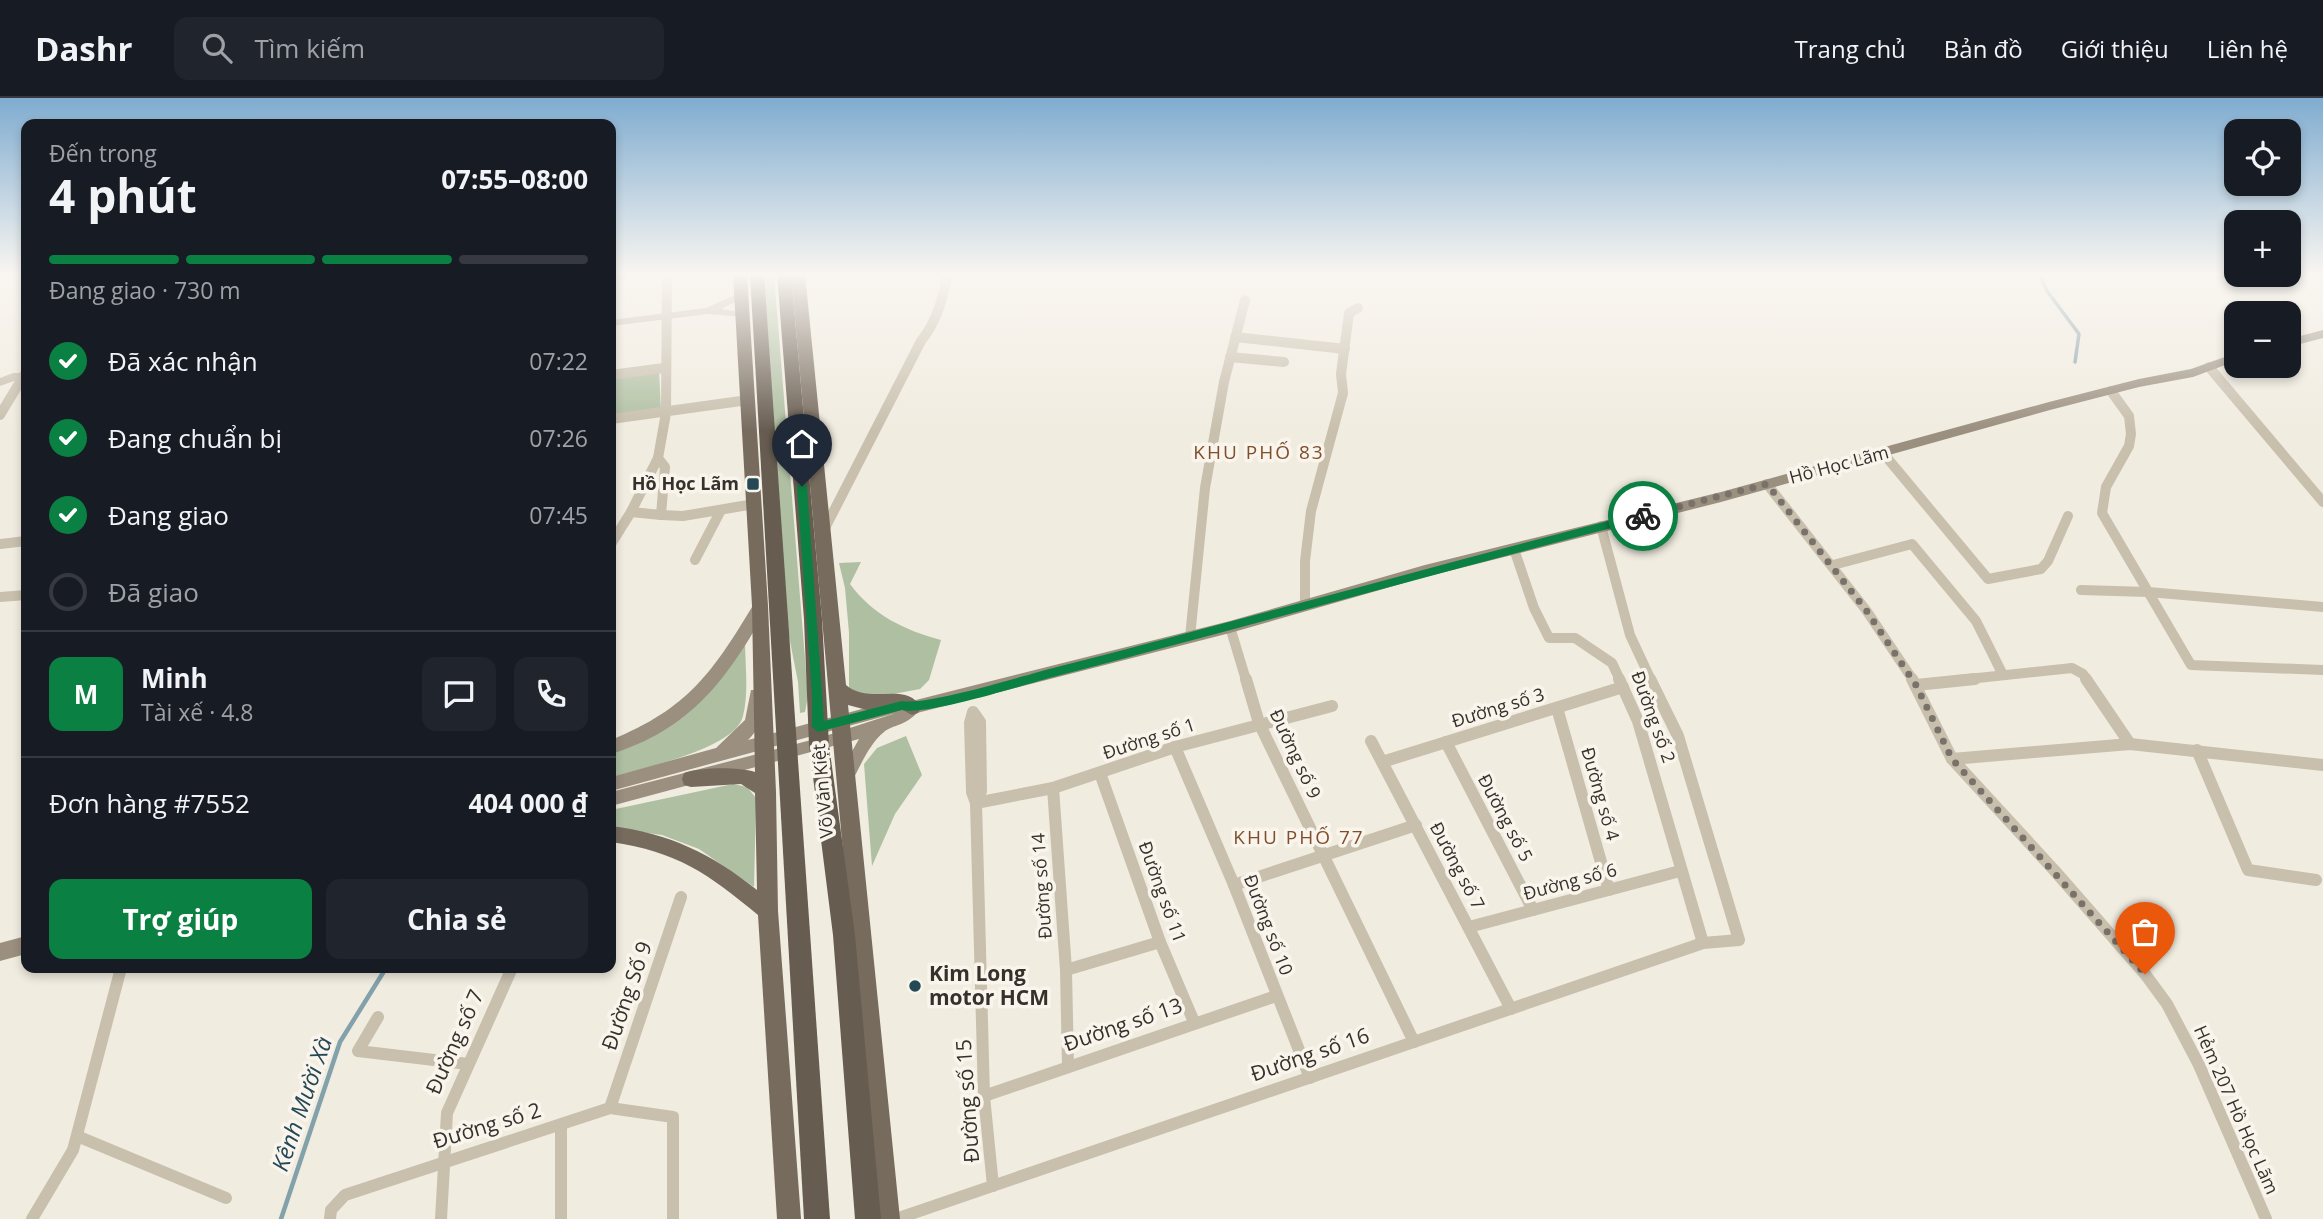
<!DOCTYPE html>
<html lang="vi">
<head>
<meta charset="utf-8">
<style>
	:root { --surface:#171b24; --page:#20242c; --text:#f1f3f6; --muted:#9ea1a6; --line:#363941; --accent:#0b8043 }
	body { margin:0; font-family:"Open Sans",sans-serif; background:var(--page); color:var(--text); height:100vh; display:flex; flex-direction:column; font-size:26px; white-space:nowrap }
	* { box-sizing:border-box; margin:0 }
	p { font-size:23px; color:var(--muted) }
	.icon { flex:none; width:38px; height:38px; fill:none; stroke:currentColor; stroke-width:2; stroke-linecap:round; stroke-linejoin:round }
	.map { position:relative; flex:1; overflow:hidden }
	.drawer { position:absolute; left:21px; top:21px; width:595px; height:854px; display:flex; flex-direction:column; background:var(--surface); border-radius:14px; box-shadow:0 4px 10px #0003 }
	.drawer>* { flex:none }
	.controls { position:absolute; left:2224px; top:21px; display:grid; gap:14px }
	.controls a { display:grid; place-items:center; width:77px; height:77px; border-radius:14px; background:var(--surface); box-shadow:0 4px 10px #0003; font-size:35px }
	.pin { position:absolute; display:grid; place-items:center; width:60px; height:60px; color:#fff; margin:-72px -30px; border-radius:50% 50% 50% 0; rotate:-45deg; box-shadow:0 0 7px #0007 }
	.pin .icon { rotate:45deg }
	.courier { position:absolute; display:grid; place-items:center; width:70px; height:70px; margin:-35px; border:5px solid #0b8043; border-radius:50%; background:#fff; color:#222; box-shadow:0 2px 9px #0007 }
	.overview em { font-style:normal; font-weight:700 }
	.overview div { display:flex; flex-direction:column-reverse }
	.overview { display:flex; align-items:center; justify-content:space-between; height:119px; padding:0 28px }
	h1 { font-size:46px; font-weight:700; line-height:52px }
	.bar { display:grid; grid-template-columns:repeat(4,1fr); gap:10px 7px; align-content:center; height:84px; padding:0 28px }
	.bar i { height:9px; border-radius:5px; background:var(--line) }
	.bar .current { background:var(--accent) }
	.bar p { grid-column:span 4 }
	.line { display:flex; align-items:center; gap:18px; padding:0 28px; border-top:2px solid var(--line) }
	.line div { flex:1 }
	.round { display:grid; place-items:center; flex:none; width:74px; height:74px; border-radius:14px; background:var(--page) }
	ol { padding:0 28px; list-style:none }
	li { display:flex; align-items:center; gap:21px; height:77px }
	li p { margin-inline-start:auto }
	li .icon { padding:7px; border-radius:50%; background:var(--accent); color:#fff; stroke-width:4 }
	li:last-child { color:var(--muted) }
	li i { width:38px; height:38px; border:4px solid var(--line); border-radius:50% }
	.action { display:flex; gap:14px; margin-top:auto; padding:14px 28px }
	.action a { flex:1; height:80px; border-radius:14px; background:var(--accent); color:#fff; font-size:28px; font-weight:700; line-height:80px; text-align:center }
	.action a+a { background:var(--page); color:var(--text) }
	header { display:flex; align-items:center; gap:42px; box-sizing:border-box; height:98px; padding:0 35px; background:var(--surface); border-bottom:2px solid var(--line) }
	header strong { font-size:33px }
	nav { display:flex; gap:38px; margin-inline-start:auto; font-size:24px }
	.search { width:490px; height:63px; background:var(--page); display:flex; align-items:center; gap:18px; box-sizing:border-box; padding:0 24px; border-radius:14px; color:var(--muted); font-size:26px }
	.map>svg:first-child { display:block }
	.green { fill:#afbfa2 }
	.lines { fill:none; stroke-linecap:round; stroke-linejoin:round }
	.stream-far1 { stroke:#82a1ab; stroke-width:3.5 }
	.stream { stroke:#82a1ab; stroke-width:4.5 }
	.minor-far1 { stroke:#c8bfad; stroke-width:10 }
	.minor { stroke:#c8bfad; stroke-width:12 }
	.tertiary { fill:#c8bfad; fill-rule:evenodd }
	.secondary { fill:#9b8f7f; fill-rule:evenodd }
	.primary { fill:#776b5e; fill-rule:evenodd }
	.trunk { fill:#675c50; fill-rule:evenodd }
	.route { fill:#0b8043 }
	.done { stroke:#78726a; stroke-width:7; stroke-dasharray:0 12.6 }
	.poi-dot { fill:#254855; stroke:#f9f5ed; stroke-width:2.5 }
	.labels { text-anchor:middle; stroke-width:7; stroke-linejoin:round; paint-order:stroke }
	.street-label { font-size:18px; fill:#37312b; stroke:#f9f5ed }
	.poi-label { font-size:18px; font-weight:bold; fill:#37312b; stroke:#f9f5ed; text-anchor:end }
	.neighbourhood-label { font-size:19px; letter-spacing:2px; fill:#7e4f2c; stroke:#f9f5ed }
	.near-poi-label { font-size:21px; font-weight:bold; fill:#37312b; stroke:#f9f5ed; text-anchor:start }
	.near-street-label { font-size:21px; fill:#37312b; stroke:#f9f5ed }
	.near-water-label { font-size:23px; font-style:italic; fill:#254855; stroke:#f9f5ed }
</style>
</head>
<body>
<header>
<strong>Dashr</strong>
<div class="search"><svg class="icon" aria-label="search" viewBox="0 0 24 24"><circle cx="10" cy="10" r="6"/><path d="M15 15l6 6"/></svg>Tìm kiếm</div>
<nav><a>Trang chủ</a><a>Bản đồ</a><a>Giới thiệu</a><a>Liên hệ</a></nav>
</header>
<div class="map">
<svg width="2323" height="1121" viewBox="0 0 2323 1121">
	<rect width="100%" height="100%" fill="#f1ece0"/>
	<!-- green -->
	<g class="green">
		<polygon points="763,176 774,176 808,598 805,614 800,615 798,584 788,533"/>
		<polygon points="659,272 661,313 611,319 611,280"/>
		<path d="M 861,464 L 850,486 C 873,517 904,532 941,542 L 929,582 L 920,591 L 872,600 L 849,591 L 849,535 L 845,490 L 839,465 Z"/>
		<path d="M 745,542 C 745,566 749,594 743,618 C 736,651 641,670 611,679 L 611,655 L 646,641 Z"/>
		<polygon points="906,638 922,677 895,716 872,768 864,666 877,650"/>
		<polygon points="733,686 747,689 756,700 754,789 699,751 662,737 611,730 611,712"/>
	</g>
	<g class="lines">
		<!-- stream-far1 -->
		<polyline class="stream-far1" points="2039,176 2047,193 2079,236 2075,264"/>
		<!-- stream -->
		<polyline class="stream" points="281,1121 340,944 386,870"/>
		<!-- minor-far1 -->
		<g class="minor-far1">
			<polyline points="667,176 666,315 658,360 665,369 661,417 683,418 754,406"/>
			<polyline points="611,178 625,176"/>
			<polyline points="1235,239 1345,251"/>
			<polyline points="1230,259 1284,264"/>
			<polyline points="2209,269 2323,404"/>
			<polyline points="611,277 664,270"/>
			<polyline points="2111,293 2129,318 2131,336 2129,348 2106,389 2102,415 2191,567 2323,572"/>
			<polyline points="0,317 26,274"/>
			<polyline points="611,321 748,302"/>
			<polyline points="1883,355 1988,481 2041,471 2048,463 2068,418"/>
			<polyline points="1767,386 1866,512 1913,582"/>
			<polyline points="631,414 661,417"/>
			<polyline points="1601,428 1630,537 1651,582"/>
			<path d="M 823,434 L 921,243 C 937,223 943,201 947,176"/>
			<polyline points="0,446 26,443"/>
			<polyline points="611,446 631,414 658,360"/>
			<polyline points="1514,451 1534,510 1549,540 1575,540 1612,565 1620,582"/>
			<polyline points="695,462 720,414"/>
			<polyline points="1833,467 1912,446 1976,523 2003,577"/>
			<polyline points="2081,492 2148,494 2323,509"/>
			<polyline points="0,499 26,497"/>
			<polyline points="1305,507 1305,463 1311,413 1343,295 1341,276 1349,215 1358,210"/>
			<polyline points="1230,529 1246,582"/>
			<polyline points="1190,539 1205,390 1224,284 1245,202"/>
			<polyline points="1959,582 2072,570 2083,576 2087,582"/>
		</g>
		<!-- minor -->
		<g class="minor">
			<polyline points="1246,581 1259,625 1414,944"/>
			<polyline points="1619,581 1638,623 1703,845"/>
			<polyline points="1912,581 1952,661 2054,772 2145,876 2167,906 2199,967 2266,1121"/>
			<polyline points="2086,581 2130,646"/>
			<polyline points="1916,587 1975,581"/>
			<polyline points="1557,610 1609,792"/>
			<polygon points="973,614 980,624 981,693 976,705 972,694 970,625"/>
			<polyline points="1371,643 1511,911"/>
			<polyline points="1446,644 1533,812"/>
			<polyline points="1175,649 1234,787 1310,980"/>
			<polyline points="2197,652 2248,772 2316,782"/>
			<polyline points="1952,661 2130,646 2323,667"/>
			<polyline points="1382,664 1623,589"/>
			<polyline points="1100,675 1160,844 1194,924"/>
			<polyline points="1053,690 1066,872 1068,968"/>
			<polyline points="976,705 984,998 993,1088"/>
			<polyline points="976,705 1053,690 1175,649 1332,608"/>
			<polyline points="1234,787 1416,727"/>
			<polyline points="1469,829 1680,773"/>
			<polyline points="1066,872 1160,844"/>
			<polyline points="378,919 358,953 468,966"/>
			<polyline points="984,998 1276,898"/>
			<polyline points="610,1010 681,799"/>
			<polyline points="561,1027 561,1121"/>
			<polyline points="77,1038 226,1100"/>
			<polyline points="32,1121 73,1052 121,870"/>
			<polyline points="330,1121 331,1112 345,1097 610,1010 673,1019 673,1121"/>
			<polyline points="441,1121 447,1015 512,870"/>
			<polyline points="896,1121 1703,845 1739,842 1678,638 1650,581"/>
		</g>
		<!-- tertiary -->
		<g class="tertiary">
			<polygon points="741,194 746,197 745,199 721,211 746,215 746,219 708,216 611,228 611,222 706,210"/>
			<polygon points="13,275 26,275 26,283 14,283 0,288 0,280"/>
		</g>
		<!-- secondary -->
		<g class="secondary">
			<polygon points="2323,232 2323,240 2289,249 2289,241"/>
			<path d="M 2236,255 L 2236,263 L 2193,279 L 2139,289 L 2050,312 L 1721,404 L 1425,479 L 1230,535 L 917,615 C 903,629 894,626 884,634 C 869,646 860,669 851,685 L 845,687 L 839,685 L 837,680 L 859,641 L 611,708 L 611,694 L 819,640 L 896,615 L 611,693 L 611,679 L 716,650 L 745,622 L 751,592 L 763,592 C 769,608 760,631 748,642 L 902,600 L 912,603 L 1230,523 L 1425,467 L 1721,394 L 2049,304 L 2139,281 L 2191,271 Z"/>
			<path d="M 760,502 L 768,508 C 729,579 692,631 611,656 L 611,642 C 689,610 713,574 755,504 Z"/>
			<polygon points="26,838 26,856 0,863 0,845"/>
		</g>
		<!-- primary -->
		<g class="primary">
			<path d="M 733,176 L 747,176 L 768,508 L 776,694 L 778,813 L 801,1121 L 777,1121 L 758,817 C 707,775 678,754 611,744 L 611,728 C 669,735 712,756 757,792 L 755,695 L 741,686 L 691,689 L 684,687 L 682,681 L 684,675 C 702,669 738,669 755,674 L 752,508 Z"/>
			<path d="M 791,176 L 805,176 L 846,587 C 871,608 907,582 921,610 L 918,615 L 912,617 L 899,610 L 867,612 L 848,607 L 900,1121 L 876,1121 Z"/>
		</g>
		<!-- trunk -->
		<g class="trunk">
			<polygon points="750,176 764,176 830,1121 804,1121"/>
			<polygon points="777,176 791,176 822,521 829,647 855,837 881,1121 855,1121 833,837 809,647 804,521"/>
		</g>
	</g>
	<!-- sky -->
	<linearGradient id="sky" x2="0" y2="1"><stop stop-color="#7facd0"/><stop offset="0.53" stop-color="#f9f6f1"/><stop offset="1" stop-color="#f9f6f1" stop-opacity="0"/></linearGradient>
	<rect width="2323" height="333" fill="url(#sky)"/>
	<!-- route -->
	<path class="route" d="M 802,385 L 807,388 L 824,623 L 902,603 C 928,608 1025,577 1057,569 C 1253,519 1447,464 1643,414 L 1648,418 L 1643,422 C 1447,472 1253,527 1057,578 C 1026,586 928,618 902,612 L 818,634 L 812,629 L 812,599 L 797,388 Z"/>
	<g class="lines">
		<!-- done -->
		<polyline class="done" points="1643,418 1767,386 1866,512 1916,587 1952,661 2145,876"/>
	</g>
	<!-- markers -->
	<g class="poi-dot">
		<rect x="746" y="379" width="14" height="14" rx="3.5"/>
		<circle cx="915" cy="888" r="7"/>
	</g>
	<g class="labels">
		<!-- street labels -->
		<g class="street-label">
			<text transform="translate(1839 367) rotate(-15)" y="6">Hồ Học Lãm</text>
			<text transform="translate(1498 610) rotate(-17)" y="6">Đường số 3</text>
			<text transform="translate(1653 619) rotate(70)" y="6">Đường số 2</text>
			<text transform="translate(1149 641) rotate(-18)" y="6">Đường số 1</text>
			<text transform="translate(1295 656) rotate(65)" y="6">Đường số 9</text>
			<text transform="translate(823 693) rotate(-95)" y="6">Võ Văn Kiệt</text>
			<text transform="translate(1600 696) rotate(74)" y="6">Đường số 4</text>
			<text transform="translate(1505 720) rotate(62)" y="6">Đường số 5</text>
			<text transform="translate(1457 768) rotate(62)" y="6">Đường số 7</text>
			<text transform="translate(1570 784) rotate(-15)" y="6">Đường số 6</text>
			<text transform="translate(1042 788) rotate(-94)" y="6">Đường số 14</text>
			<text transform="translate(1162 794) rotate(70)" y="6">Đường số 11</text>
			<text transform="translate(1268 827) rotate(69)" y="6">Đường số 10</text>
			<text transform="translate(2236 1012) rotate(66)" y="6">Hẻm 207 Hồ Học Lãm</text>
		</g>
		<!-- poi labels -->
		<g class="poi-label">
			<text x="739" y="392">Hồ Học Lãm</text>
		</g>
		<!-- neighbourhood labels -->
		<g class="neighbourhood-label">
			<text x="1259" y="361">KHU PHỐ 83</text>
			<text x="1299" y="746">KHU PHỐ 77</text>
		</g>
		<!-- near-poi labels -->
		<g class="near-poi-label">
			<text x="929" y="883">Kim Long<tspan x="929" dy="24">motor HCM</tspan></text>
		</g>
		<!-- near-street labels -->
		<g class="near-street-label">
			<text transform="translate(627 898) rotate(-71)" y="7">Đường Số 9</text>
			<text transform="translate(1123 927) rotate(-19)" y="7">Đường số 13</text>
			<text transform="translate(455 944) rotate(-66)" y="7">Đường số 7</text>
			<text transform="translate(1310 957) rotate(-19)" y="7">Đường số 16</text>
			<text transform="translate(968 1003) rotate(-94)" y="7">Đường số 15</text>
			<text transform="translate(487 1028) rotate(-17)" y="7">Đường số 2</text>
		</g>
		<!-- near-water labels -->
		<g class="near-water-label">
			<text transform="translate(302 1006) rotate(-71)" y="8">Kênh Mười Xà</text>
		</g>
	</g>
</svg>
<div class="controls">
<a><svg class="icon" aria-label="locate" viewBox="0 0 24 24"><circle cx="12" cy="12" r="6"/><path d="M12 2v4M12 18v4M2 12h4M18 12h4"/></svg></a>
<a>+</a>
<a>−</a>
</div>
<div class="pin" style="left:2145px;top:876px;background:#ea580c"><svg class="icon" aria-label="bag" viewBox="0 0 24 24"><path d="M5 8h14l-1 12H6zM9 8a3 3 0 0 1 6 0"/></svg></div>
<div class="pin" style="left:802px;top:388px;background:#1f2937"><svg class="icon" aria-label="home" viewBox="0 0 24 24"><path d="M3 11l9-7 9 7M6 9v11h12V9"/></svg></div>
<div class="courier" style="left:1643px;top:418px"><svg class="icon" aria-label="bike" viewBox="0 0 24 24"><circle cx="6" cy="16" r="4"/><circle cx="18" cy="16" r="4"/><path d="M6 16l4-8h5l3 8M10 8l3 8H6M13 5h3"/></svg></div>
<section class="drawer">
<div class="overview"><div><h1>4 phút</h1><p>Đến trong</p></div><em>07:55–08:00</em></div>
<div class="bar"><i class="current"></i><i class="current"></i><i class="current"></i><i></i><p>Đang giao · 730 m</p></div>
<ol>
<li><svg class="icon" aria-label="check" viewBox="0 0 24 24"><path d="M5 12l5 5 9-10"/></svg>Đã xác nhận<p>07:22</p></li>
<li><svg class="icon" aria-label="check" viewBox="0 0 24 24"><path d="M5 12l5 5 9-10"/></svg>Đang chuẩn bị<p>07:26</p></li>
<li><svg class="icon" aria-label="check" viewBox="0 0 24 24"><path d="M5 12l5 5 9-10"/></svg>Đang giao<p>07:45</p></li>
<li><i></i>Đã giao</li>
</ol>
<div class="line" style="height:126px"><b class="round" style="background:var(--accent);color:#fff">M</b><div><b>Minh</b><p>Tài xế · 4.8</p></div><a class="round"><svg class="icon" aria-label="chat" viewBox="0 0 24 24"><path d="M4 5h16v11H9l-5 4z"/></svg></a><a class="round"><svg class="icon" aria-label="phone" viewBox="0 0 24 24"><path d="M5 4h4l2 5-3 2q2 4 5 5l2-3 5 2v4C11 20 4 13 5 4z"/></svg></a></div>
<div class="line" style="height:91px"><div>Đơn hàng #7552</div><b>404 000 ₫</b></div>
<div class="action"><a>Trợ giúp</a><a>Chia sẻ</a></div>
</section>
</div>
</body>
</html>
